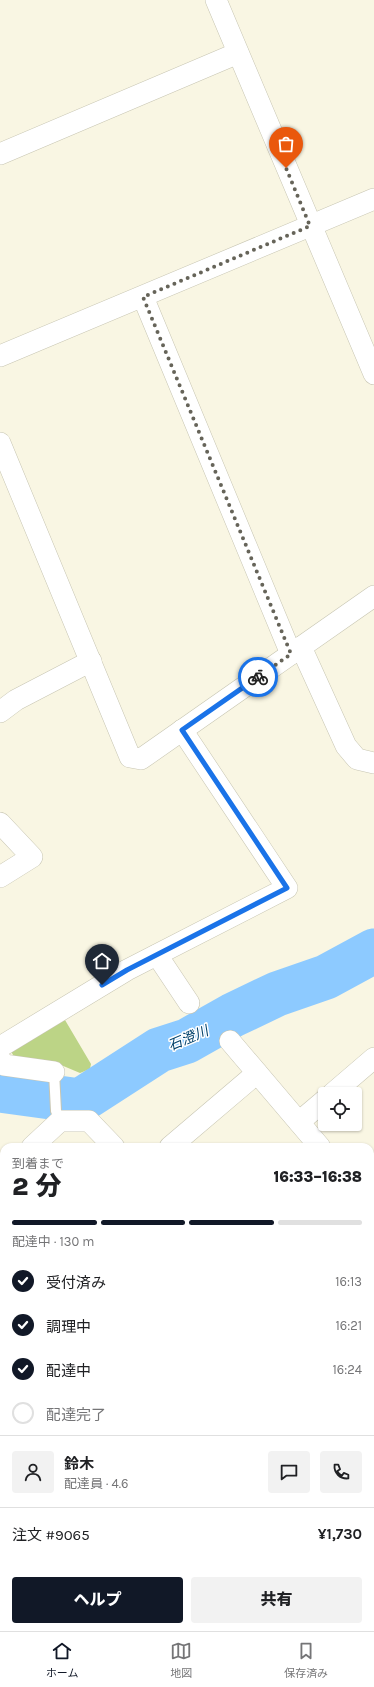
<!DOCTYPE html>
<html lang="ja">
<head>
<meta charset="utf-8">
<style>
	:root { --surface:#fff; --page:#f2f2f2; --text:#202124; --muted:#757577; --line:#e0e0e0; --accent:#111827 }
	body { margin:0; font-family:Karla,"Noto Sans JP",sans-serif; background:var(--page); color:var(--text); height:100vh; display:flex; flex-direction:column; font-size:15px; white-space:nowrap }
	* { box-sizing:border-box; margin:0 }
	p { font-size:13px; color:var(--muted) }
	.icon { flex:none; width:22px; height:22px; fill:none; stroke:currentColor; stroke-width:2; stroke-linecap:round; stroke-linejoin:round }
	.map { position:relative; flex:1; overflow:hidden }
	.sheet { position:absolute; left:0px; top:1143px; width:374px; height:488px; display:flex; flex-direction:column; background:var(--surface); border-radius:12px 12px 0 0; box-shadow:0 1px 3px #0004 }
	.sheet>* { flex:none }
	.tools { position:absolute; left:318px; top:1087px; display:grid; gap:8px }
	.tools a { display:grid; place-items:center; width:44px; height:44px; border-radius:4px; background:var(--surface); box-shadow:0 1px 3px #0004; font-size:20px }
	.pin { position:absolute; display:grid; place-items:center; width:34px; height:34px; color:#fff; margin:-41px -17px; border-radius:50% 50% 50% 0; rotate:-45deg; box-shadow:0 0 4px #0007 }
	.pin .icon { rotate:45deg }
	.courier { position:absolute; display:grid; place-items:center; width:40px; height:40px; margin:-20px; border:3px solid #1a73e8; border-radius:50%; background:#fff; color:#222; box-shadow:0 1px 5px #0007 }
	.headline em { font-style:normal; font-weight:800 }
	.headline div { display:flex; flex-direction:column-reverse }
	.headline { display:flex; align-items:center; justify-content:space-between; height:68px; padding:0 12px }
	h1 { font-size:26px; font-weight:800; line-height:30px }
	.bar { display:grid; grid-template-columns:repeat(4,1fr); gap:6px 4px; align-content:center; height:48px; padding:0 12px }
	.bar i { height:5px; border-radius:3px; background:var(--line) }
	.bar .on { background:var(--accent) }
	.bar p { grid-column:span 4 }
	.line { display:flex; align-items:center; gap:10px; padding:0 12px; border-top:1px solid var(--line) }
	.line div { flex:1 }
	.round { display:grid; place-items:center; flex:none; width:42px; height:42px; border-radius:4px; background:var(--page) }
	ol { padding:0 12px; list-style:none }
	li { display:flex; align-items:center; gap:12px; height:44px }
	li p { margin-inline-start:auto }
	li .icon { padding:4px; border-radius:50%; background:var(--accent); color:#fff; stroke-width:4 }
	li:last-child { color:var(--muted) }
	li i { width:22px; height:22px; border:2px solid var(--line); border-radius:50% }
	.button { display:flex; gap:8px; margin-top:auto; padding:8px 12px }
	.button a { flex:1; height:46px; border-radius:4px; background:var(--accent); color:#fff; font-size:16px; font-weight:800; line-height:46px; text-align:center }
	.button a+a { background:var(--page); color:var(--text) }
	.tabs { display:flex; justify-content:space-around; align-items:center; height:56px; border-top:1px solid var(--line); background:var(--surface); font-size:11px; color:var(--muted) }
	.tabs a { display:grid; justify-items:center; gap:2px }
	.tabs .on { color:var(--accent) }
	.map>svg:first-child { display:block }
	.green { fill:#bcd486 }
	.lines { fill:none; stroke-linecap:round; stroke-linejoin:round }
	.river { stroke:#8dcaff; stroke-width:45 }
	.service-casing { stroke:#c7c5b2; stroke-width:12 }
	.minor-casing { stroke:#c7c5b2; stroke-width:22 }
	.tertiary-casing { stroke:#c7c5b2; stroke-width:24 }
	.service { stroke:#fff; stroke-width:10 }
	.minor { stroke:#fff; stroke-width:21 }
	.tertiary { stroke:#fff; stroke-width:22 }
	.done { stroke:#666459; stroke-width:4; stroke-dasharray:0 7.2 }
	.route { stroke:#1a73e8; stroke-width:5 }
	.labels { text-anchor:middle; stroke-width:3; stroke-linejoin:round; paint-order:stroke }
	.water-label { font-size:14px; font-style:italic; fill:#02416a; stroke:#fff }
</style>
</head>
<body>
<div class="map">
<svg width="374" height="1631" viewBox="0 0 374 1631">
	<rect width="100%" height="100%" fill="#f9f6e3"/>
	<!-- green -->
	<polygon class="green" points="65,1020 91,1064 90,1069 80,1073 61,1065 17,1063 11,1051"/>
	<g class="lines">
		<!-- river -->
		<polyline class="river" points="0,1090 80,1101 159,1050 187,1041 233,1015 277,994 326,977 374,951"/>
		<!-- service casing -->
		<g class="service-casing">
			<polyline id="service" points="54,1072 56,1111 60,1121"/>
		</g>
		<!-- minor casing -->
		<g class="minor-casing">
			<g id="minor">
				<polyline points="216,0 374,374"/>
				<polyline points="0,154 238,53"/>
				<polyline points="143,297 291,654"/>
				<polyline points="0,356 374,199"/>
				<polyline points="0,443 130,757 141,759 374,596"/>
				<polyline points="301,647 346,746 357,759 374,763"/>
				<polyline points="0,712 16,700 91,661"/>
				<polyline points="0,823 32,857 0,877"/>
				<polyline points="157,955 189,1003"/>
				<polyline points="230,1041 320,1147"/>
				<polyline points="0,1047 127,970 287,888 182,730"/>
				<polyline points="0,1059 4,1065 54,1072"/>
				<polyline points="332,1094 374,1058"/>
				<polyline points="299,1122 325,1100"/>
				<polyline points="32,1147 60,1121 89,1121 114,1147"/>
				<polyline points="170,1147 257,1073"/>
				<polyline points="0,1175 4,1172"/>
				<polyline points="0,1190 4,1195"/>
				<polyline points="370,1206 374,1211"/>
				<polyline points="370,1231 374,1227"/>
				<polyline points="0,1237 4,1234"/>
				<polyline points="370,1379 374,1378"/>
				<polyline points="0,1383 4,1379"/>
				<polyline points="0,1529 4,1526"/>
				<polyline points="56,1631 59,1627"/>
				<polyline points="82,1631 85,1627"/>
			</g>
		</g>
		<!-- tertiary casing -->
		<g class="tertiary-casing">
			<g id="tertiary">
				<polyline points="370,1568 374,1564"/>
				<polyline points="312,1631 316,1627"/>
			</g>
		</g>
		<!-- service -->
		<use href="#service" class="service"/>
		<!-- minor -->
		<use href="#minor" class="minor"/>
		<!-- tertiary -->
		<use href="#tertiary" class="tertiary"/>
	</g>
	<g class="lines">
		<!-- done -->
		<polyline class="done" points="258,677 291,654 143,297 310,226 286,168"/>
		<!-- route -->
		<polyline class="route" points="102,985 127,970 287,888 182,730 258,677"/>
	</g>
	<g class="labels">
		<!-- water labels -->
		<g class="water-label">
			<text transform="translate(188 1038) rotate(-23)" y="5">石澄川</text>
		</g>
	</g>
</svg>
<div class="tools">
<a><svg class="icon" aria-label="locate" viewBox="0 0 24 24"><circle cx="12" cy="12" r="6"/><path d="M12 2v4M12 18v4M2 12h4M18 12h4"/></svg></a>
</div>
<div class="pin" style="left:286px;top:168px;background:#ea580c"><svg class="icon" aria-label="bag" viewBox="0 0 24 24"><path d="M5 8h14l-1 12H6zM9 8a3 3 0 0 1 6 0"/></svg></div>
<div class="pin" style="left:102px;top:985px;background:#1f2937"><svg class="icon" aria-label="home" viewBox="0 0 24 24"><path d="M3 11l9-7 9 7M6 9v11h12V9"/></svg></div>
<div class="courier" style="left:258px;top:677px"><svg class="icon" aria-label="bike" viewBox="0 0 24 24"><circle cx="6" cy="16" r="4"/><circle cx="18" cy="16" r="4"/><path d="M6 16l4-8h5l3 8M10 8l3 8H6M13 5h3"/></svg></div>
<section class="sheet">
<div class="headline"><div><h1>2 分</h1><p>到着まで</p></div><em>16:33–16:38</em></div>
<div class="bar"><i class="on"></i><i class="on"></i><i class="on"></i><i></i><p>配達中 · 130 m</p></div>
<ol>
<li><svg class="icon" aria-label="check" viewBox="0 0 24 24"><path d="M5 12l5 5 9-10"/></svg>受付済み<p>16:13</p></li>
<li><svg class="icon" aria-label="check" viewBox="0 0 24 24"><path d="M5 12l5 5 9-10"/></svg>調理中<p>16:21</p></li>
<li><svg class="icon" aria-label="check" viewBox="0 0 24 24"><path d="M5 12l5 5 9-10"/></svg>配達中<p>16:24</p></li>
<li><i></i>配達完了</li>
</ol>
<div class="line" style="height:72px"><a class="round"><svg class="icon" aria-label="person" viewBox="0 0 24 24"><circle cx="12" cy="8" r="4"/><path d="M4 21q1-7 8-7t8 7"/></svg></a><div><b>鈴木</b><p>配達員 · 4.6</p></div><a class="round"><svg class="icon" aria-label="chat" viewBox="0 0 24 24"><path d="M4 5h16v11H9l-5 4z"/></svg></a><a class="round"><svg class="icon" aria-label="phone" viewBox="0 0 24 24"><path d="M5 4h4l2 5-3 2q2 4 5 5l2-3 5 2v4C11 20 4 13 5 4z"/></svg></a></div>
<div class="line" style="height:52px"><div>注文 #9065</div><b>¥1,730</b></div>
<div class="button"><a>ヘルプ</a><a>共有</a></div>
</section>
</div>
<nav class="tabs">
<a class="on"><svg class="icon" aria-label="home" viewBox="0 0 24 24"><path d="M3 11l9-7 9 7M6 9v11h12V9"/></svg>ホーム</a>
<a><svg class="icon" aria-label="map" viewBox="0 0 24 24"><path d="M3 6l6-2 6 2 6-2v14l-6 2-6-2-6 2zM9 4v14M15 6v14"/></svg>地図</a>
<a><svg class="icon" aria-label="saved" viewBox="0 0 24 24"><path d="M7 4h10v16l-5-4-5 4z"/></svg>保存済み</a>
</nav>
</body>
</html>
